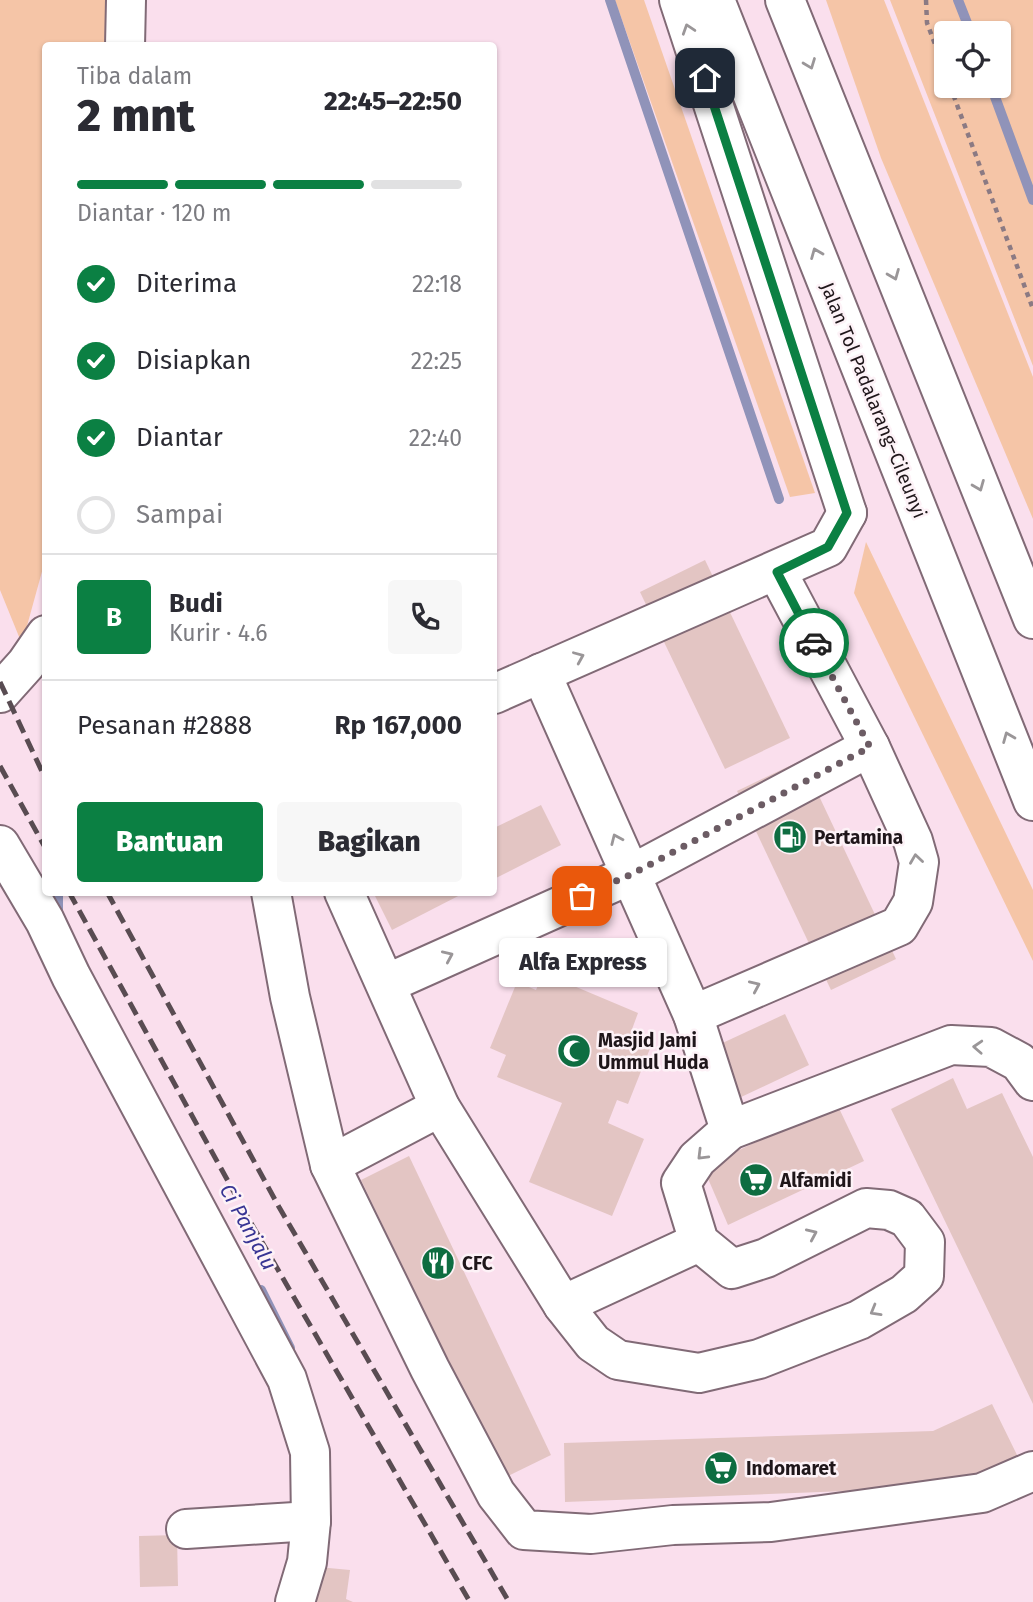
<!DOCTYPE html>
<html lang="id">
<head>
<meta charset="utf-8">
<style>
	:root { --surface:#fff; --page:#f7f7f7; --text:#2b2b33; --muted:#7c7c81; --line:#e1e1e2; --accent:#0b8043 }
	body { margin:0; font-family:"Fira Sans",sans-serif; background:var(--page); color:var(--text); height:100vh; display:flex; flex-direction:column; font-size:26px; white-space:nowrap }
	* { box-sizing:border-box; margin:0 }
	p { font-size:23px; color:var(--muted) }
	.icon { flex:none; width:38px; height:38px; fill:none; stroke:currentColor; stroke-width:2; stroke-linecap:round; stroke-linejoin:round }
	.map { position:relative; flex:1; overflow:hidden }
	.side { position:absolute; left:42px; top:42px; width:455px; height:854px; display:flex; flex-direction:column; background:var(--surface); border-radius:7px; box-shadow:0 2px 5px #0004 }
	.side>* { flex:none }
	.controls { position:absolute; left:934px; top:21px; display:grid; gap:14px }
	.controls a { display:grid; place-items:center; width:77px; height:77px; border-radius:7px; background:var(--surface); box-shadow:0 2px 5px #0004; font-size:35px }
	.pin { position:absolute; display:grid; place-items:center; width:60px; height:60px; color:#fff; margin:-30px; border-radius:14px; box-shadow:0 4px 10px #0006 }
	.courier { position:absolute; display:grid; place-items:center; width:70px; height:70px; margin:-35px; border:5px solid #0b8043; border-radius:50%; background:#fff; color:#222; box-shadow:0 2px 9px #0007 }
	.bubble { position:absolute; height:49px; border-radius:7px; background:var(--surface); box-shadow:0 2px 5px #0004; font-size:23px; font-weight:800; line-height:49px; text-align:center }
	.summary em { font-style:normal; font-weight:800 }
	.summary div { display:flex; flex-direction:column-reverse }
	.summary { display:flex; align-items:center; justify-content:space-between; height:119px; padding:0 35px }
	h1 { font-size:46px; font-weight:800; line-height:52px }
	.bar { display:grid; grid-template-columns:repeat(4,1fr); gap:10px 7px; align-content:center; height:84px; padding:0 35px }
	.bar i { height:9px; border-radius:5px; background:var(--line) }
	.bar .on { background:var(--accent) }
	.bar p { grid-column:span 4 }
	.line { display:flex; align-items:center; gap:18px; padding:0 35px; border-top:2px solid var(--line) }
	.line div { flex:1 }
	.round { display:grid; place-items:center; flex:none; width:74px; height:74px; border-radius:7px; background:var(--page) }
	ol { padding:0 35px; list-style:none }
	li { display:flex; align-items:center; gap:21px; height:77px }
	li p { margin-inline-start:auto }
	li .icon { padding:7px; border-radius:50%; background:var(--accent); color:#fff; stroke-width:4 }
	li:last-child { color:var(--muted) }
	li i { width:38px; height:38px; border:4px solid var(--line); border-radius:50% }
	.primary-button { display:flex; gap:14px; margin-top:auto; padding:14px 35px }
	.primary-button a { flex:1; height:80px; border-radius:7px; background:var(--accent); color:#fff; font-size:28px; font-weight:800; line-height:80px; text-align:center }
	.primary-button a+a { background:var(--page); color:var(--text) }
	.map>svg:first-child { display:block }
	.green { fill:#f5c5a7; fill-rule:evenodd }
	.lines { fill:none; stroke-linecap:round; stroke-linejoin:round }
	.stream { stroke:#9093b9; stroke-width:10 }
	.building { fill:#e3c5c3 }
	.minor-casing { stroke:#816a76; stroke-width:42 }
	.highway-casing { stroke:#816a76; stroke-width:42 }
	.path { stroke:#8b7a83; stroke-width:4.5; stroke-dasharray:5 5; stroke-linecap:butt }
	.minor { stroke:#fff; stroke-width:38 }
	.highway { stroke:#fff; stroke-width:38 }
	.rail { stroke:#594c52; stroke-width:5; stroke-dasharray:14 7; stroke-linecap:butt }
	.oneway { stroke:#9a9698 }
	.done { stroke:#6c5c64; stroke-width:7; stroke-dasharray:0 12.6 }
	.route { stroke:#0b8043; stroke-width:9 }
	.labels { text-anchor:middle; stroke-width:5; stroke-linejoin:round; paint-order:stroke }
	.street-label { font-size:19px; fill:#1f161a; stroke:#fdf2f7 }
	.poi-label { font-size:19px; font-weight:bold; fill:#1f161a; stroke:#fdf2f7; text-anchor:start }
	.water-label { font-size:21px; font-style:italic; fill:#383594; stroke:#fdf2f7 }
</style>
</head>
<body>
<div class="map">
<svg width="1033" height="1602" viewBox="0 0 1033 1602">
	<rect width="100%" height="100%" fill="#fadfed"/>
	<!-- green -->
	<g class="green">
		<polygon points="0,0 110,0 112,45 46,46 46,557 22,644 0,590"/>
		<polygon points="615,0 644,0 815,493 790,497"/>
		<polygon points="826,0 884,0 1033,377 1033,519 881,158"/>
		<path d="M 890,0 L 1033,0 L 1033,366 ZM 999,33 L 999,86 L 947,86 L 947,33 Z"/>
		<polygon points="866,542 1033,890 1033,961 854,593"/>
	</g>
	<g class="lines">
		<!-- stream -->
		<g class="stream">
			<polyline points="610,0 779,499"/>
			<polyline points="958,0 971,33"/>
			<polyline points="991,86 1033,200"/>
			<polyline points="58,918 58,892"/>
			<polyline points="261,1290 290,1348"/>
		</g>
	</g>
	<!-- building -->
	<g class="building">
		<polygon points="705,560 790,738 725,769 640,592"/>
		<polygon points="802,760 896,959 831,990 737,791"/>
		<polygon points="541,805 561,845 494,879 494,828"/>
		<polygon points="373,892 466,892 392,930"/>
		<polygon points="543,973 638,1013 631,1032 653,1041 628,1104 617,1100 608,1123 644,1139 612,1216 529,1182 562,1103 497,1077 506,1055 490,1048 517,982 536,990"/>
		<polygon points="785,1014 809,1065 739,1098 716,1046"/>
		<polygon points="953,1078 967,1109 1002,1093 1033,1157 1033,1404 891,1109"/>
		<polygon points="837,1104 864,1161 728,1225 703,1167"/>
		<polygon points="409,1156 551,1455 504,1478 361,1180"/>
		<polygon points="992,1404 1018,1457 951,1487 565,1502 564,1443 933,1431"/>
		<polygon points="177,1535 178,1586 140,1587 139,1536"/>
		<polygon points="318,1567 350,1570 346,1599 353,1602 314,1602"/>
	</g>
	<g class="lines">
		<!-- minor casing -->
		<g class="minor-casing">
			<g id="minor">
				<polyline points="125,46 126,0"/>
				<polyline points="541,673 693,1015 730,1130"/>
				<polyline points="0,693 26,664 46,635"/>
				<polyline points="494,694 828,547 847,513"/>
				<polyline points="0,845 45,921 71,976 287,1379 310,1452 311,1521 307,1562 295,1602"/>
				<polyline points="271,892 290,997 330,1165 430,1369 496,1494 524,1530 591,1534 673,1525 771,1522 982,1493 1033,1471"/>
				<polyline points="344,892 440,1107 563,1305 593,1343 618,1360 699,1373 759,1359 859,1320 904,1294 924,1276 925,1242 907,1218 889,1210 866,1208 766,1258 732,1269 699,1242 681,1183 697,1159 730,1130 951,1045 991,1047 1019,1062 1033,1081"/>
				<polyline points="386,984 632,874 870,747"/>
				<polyline points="693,1015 899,926 913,902 919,862 913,841 870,747 777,572"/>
				<polyline points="330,1165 440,1107"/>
				<polyline points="563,1305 699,1242"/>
				<polyline points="186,1529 311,1521"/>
			</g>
		</g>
		<!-- highway casing -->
		<g class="highway-casing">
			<g id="highway">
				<polyline points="679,0 847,513"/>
				<polyline points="715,0 1033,801"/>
				<polyline points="785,0 1033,619"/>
			</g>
		</g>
		<!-- path -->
		<g class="path">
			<polyline points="926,0 927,23 947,76"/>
			<polyline points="950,86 1033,309"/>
		</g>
		<!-- minor -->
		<use href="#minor" class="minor"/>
		<!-- highway -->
		<use href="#highway" class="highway"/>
		<!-- rail -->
		<g class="rail">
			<polyline points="0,682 46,780"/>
			<polyline points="0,766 46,849"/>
			<polyline points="69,892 251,1223 470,1602"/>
			<polyline points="107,892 279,1207 509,1602"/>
		</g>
	</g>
	<!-- one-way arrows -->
	<defs><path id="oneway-chevron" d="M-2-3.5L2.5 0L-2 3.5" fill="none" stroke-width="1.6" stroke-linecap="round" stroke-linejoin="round" transform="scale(1.75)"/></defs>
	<g class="oneway">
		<use href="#oneway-chevron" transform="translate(688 29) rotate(-108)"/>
		<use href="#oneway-chevron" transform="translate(810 64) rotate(69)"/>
		<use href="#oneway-chevron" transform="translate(816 253) rotate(-112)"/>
		<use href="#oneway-chevron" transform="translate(894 275) rotate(68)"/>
		<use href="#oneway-chevron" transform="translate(979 486) rotate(68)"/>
		<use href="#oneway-chevron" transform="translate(579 657) rotate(-23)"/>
		<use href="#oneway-chevron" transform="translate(1008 737) rotate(-112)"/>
		<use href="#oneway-chevron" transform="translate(616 839) rotate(-114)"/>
		<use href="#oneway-chevron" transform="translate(916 859) rotate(-98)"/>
		<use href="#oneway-chevron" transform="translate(448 956) rotate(-24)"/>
		<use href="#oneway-chevron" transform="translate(755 986) rotate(-24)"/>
		<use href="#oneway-chevron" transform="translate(978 1047) rotate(-177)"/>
		<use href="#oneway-chevron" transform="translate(702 1155) rotate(135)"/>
		<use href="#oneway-chevron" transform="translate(812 1234) rotate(-24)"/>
		<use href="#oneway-chevron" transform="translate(875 1311) rotate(150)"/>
	</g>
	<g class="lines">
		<!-- done -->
		<polyline class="done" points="582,896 632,874 870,747 814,643"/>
		<!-- route -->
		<polyline class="route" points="705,78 847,513 828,547 777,572 814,643"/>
	</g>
	<!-- icons -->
	<defs>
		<g id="fuel-disc" transform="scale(1.75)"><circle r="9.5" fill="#0e6d41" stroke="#fdf2f7"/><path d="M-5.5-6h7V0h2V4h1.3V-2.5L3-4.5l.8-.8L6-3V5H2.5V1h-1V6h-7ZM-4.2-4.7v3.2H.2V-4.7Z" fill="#fff"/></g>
		<g id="mosque-disc" transform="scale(1.75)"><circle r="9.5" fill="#0e6d41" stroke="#fdf2f7"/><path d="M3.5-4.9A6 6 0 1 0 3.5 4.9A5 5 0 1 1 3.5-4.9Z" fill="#fff"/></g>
		<g id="supermarket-disc" transform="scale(1.75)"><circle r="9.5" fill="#0e6d41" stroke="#fdf2f7"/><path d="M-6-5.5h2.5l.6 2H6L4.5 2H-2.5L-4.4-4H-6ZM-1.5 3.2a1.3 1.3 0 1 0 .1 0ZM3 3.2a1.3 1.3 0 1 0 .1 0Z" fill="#fff"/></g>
		<g id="restaurant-disc" transform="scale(1.75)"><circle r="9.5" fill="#0e6d41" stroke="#fdf2f7"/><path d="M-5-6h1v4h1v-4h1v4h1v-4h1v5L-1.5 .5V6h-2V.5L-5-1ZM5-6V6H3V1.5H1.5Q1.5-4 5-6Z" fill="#fff"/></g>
	</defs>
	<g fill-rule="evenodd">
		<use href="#fuel-disc" x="790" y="837"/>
		<use href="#mosque-disc" x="574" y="1051"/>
		<use href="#supermarket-disc" x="756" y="1180"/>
		<use href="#restaurant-disc" x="438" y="1263"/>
		<use href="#supermarket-disc" x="721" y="1468"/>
	</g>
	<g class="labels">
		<!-- street labels -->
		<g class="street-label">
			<text transform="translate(874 400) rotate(68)" y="7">Jalan Tol Padalarang–Cileunyi</text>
		</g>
		<!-- poi labels -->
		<g class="poi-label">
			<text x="814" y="844">Pertamina</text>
			<text x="598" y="1047">Masjid Jami<tspan x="598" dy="22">Ummul Huda</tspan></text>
			<text x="780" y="1187">Alfamidi</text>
			<text x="462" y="1270">CFC</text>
			<text x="746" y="1475">Indomaret</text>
		</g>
		<!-- water labels -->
		<g class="water-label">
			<text transform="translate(248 1227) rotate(61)" y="7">Ci Panjalu</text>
		</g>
	</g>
</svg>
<div class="controls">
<a><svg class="icon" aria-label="locate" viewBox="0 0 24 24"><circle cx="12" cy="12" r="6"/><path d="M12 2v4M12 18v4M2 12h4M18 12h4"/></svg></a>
</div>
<div class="pin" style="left:582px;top:896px;background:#ea580c"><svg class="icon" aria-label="bag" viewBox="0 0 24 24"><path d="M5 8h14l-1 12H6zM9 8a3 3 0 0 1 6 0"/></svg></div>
<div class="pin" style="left:705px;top:78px;background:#1f2937"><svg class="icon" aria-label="home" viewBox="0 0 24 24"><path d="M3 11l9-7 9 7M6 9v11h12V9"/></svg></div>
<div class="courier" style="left:814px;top:643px"><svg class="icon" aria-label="car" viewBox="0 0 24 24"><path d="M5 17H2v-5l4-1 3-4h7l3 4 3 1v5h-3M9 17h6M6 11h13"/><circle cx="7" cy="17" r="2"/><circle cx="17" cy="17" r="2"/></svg></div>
<div class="bubble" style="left:499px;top:938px;width:168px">Alfa Express</div>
<section class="side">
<div class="summary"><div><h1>2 mnt</h1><p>Tiba dalam</p></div><em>22:45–22:50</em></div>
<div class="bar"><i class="on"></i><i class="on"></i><i class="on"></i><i></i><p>Diantar · 120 m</p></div>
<ol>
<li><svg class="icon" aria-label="check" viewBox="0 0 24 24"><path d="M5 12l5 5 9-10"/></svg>Diterima<p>22:18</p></li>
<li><svg class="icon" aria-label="check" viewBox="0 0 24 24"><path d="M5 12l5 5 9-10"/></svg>Disiapkan<p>22:25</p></li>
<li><svg class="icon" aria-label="check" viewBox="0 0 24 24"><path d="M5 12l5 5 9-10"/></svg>Diantar<p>22:40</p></li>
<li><i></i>Sampai</li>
</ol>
<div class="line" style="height:126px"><b class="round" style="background:var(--accent);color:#fff">B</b><div><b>Budi</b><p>Kurir · 4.6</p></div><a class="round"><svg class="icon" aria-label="phone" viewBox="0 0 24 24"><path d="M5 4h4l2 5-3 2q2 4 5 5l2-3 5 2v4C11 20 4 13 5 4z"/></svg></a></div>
<div class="line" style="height:91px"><div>Pesanan #2888</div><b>Rp 167,000</b></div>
<div class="primary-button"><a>Bantuan</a><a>Bagikan</a></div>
</section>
</div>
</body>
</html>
